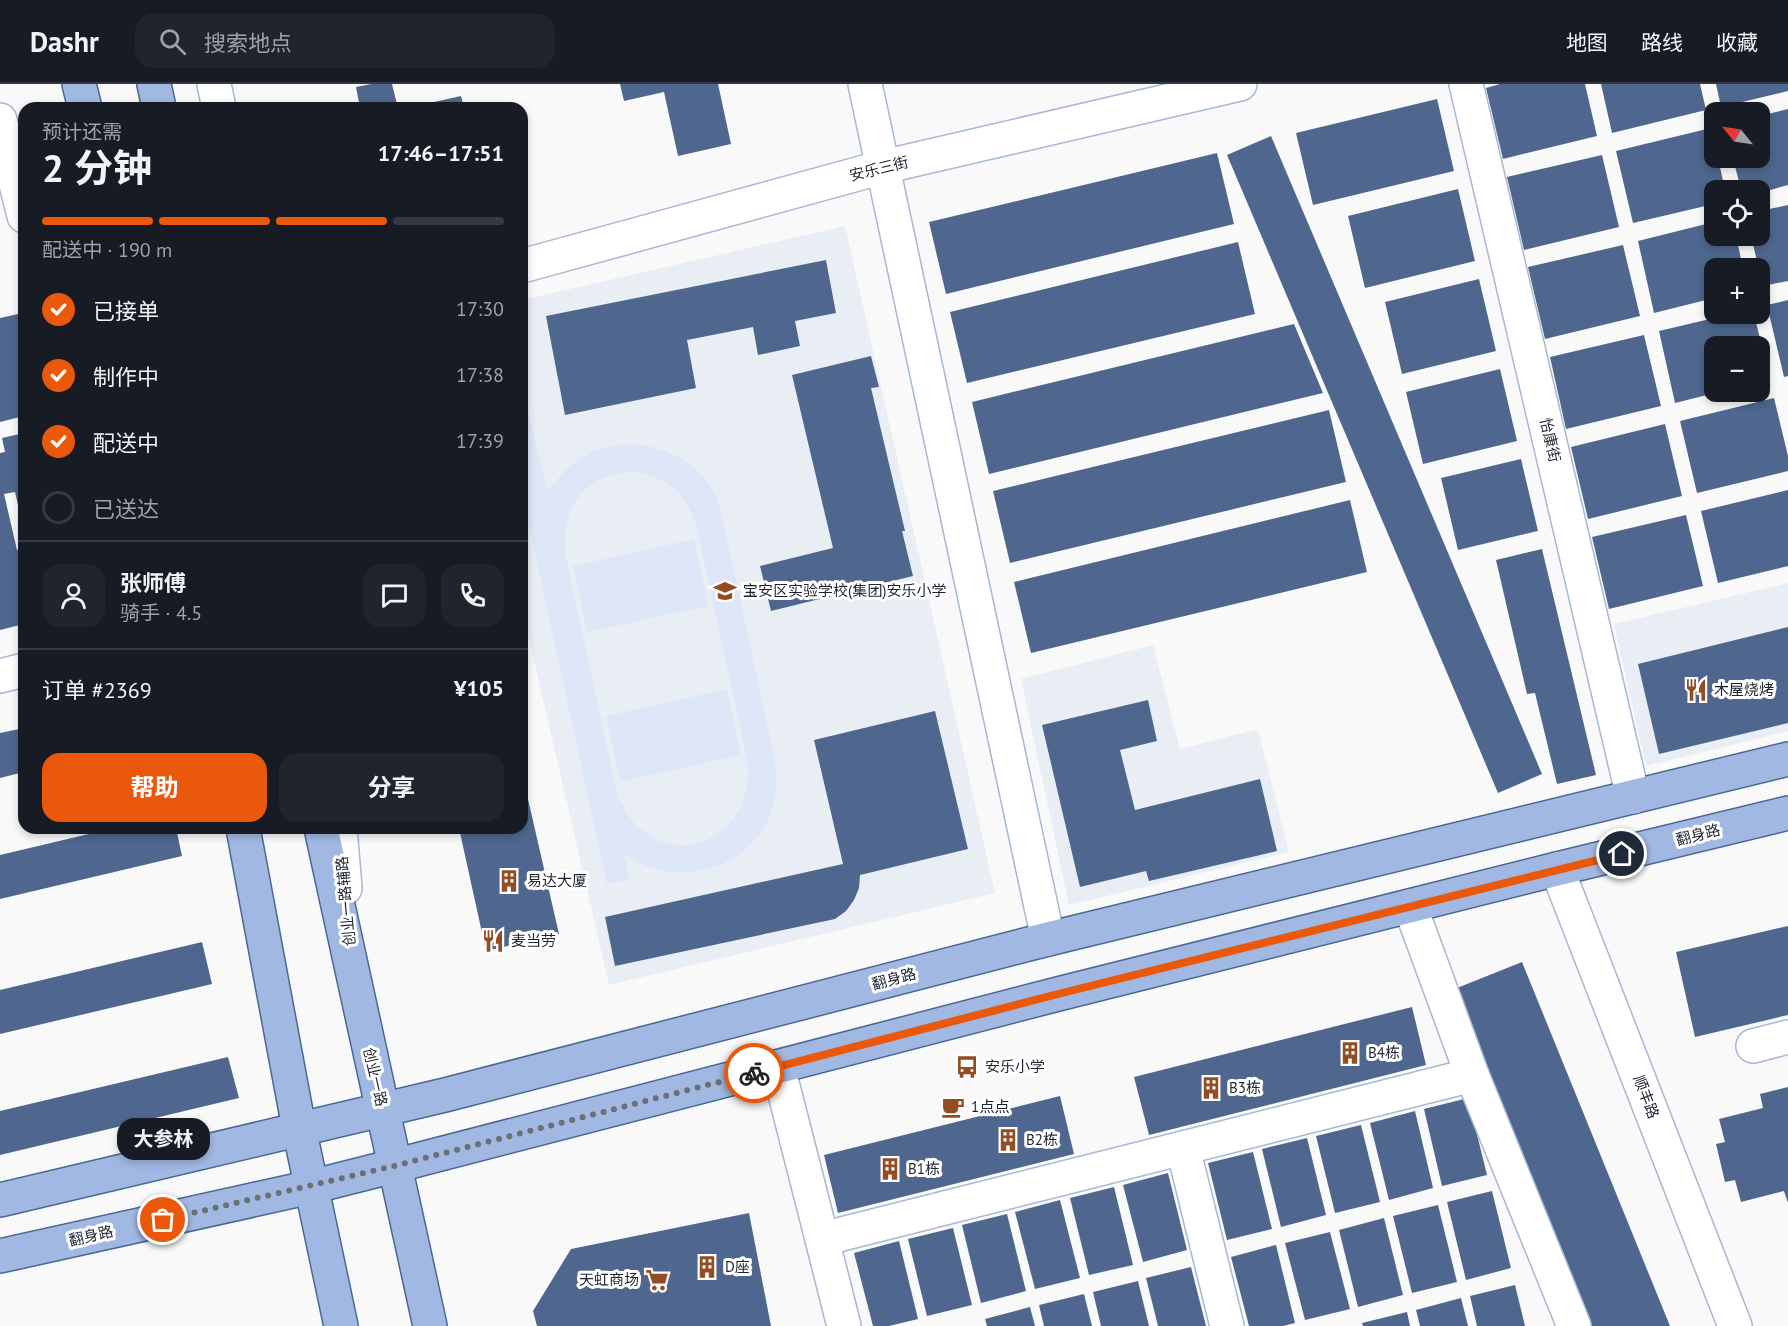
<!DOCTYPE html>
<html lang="zh">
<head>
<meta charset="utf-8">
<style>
	:root { --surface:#171b24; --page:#20242c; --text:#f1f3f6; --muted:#9ea1a6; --line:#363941; --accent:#ea580c }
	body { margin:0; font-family:"PT Sans","Noto Sans SC",sans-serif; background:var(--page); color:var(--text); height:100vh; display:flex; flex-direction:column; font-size:22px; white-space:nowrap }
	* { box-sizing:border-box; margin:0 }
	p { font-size:20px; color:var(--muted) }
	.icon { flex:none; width:33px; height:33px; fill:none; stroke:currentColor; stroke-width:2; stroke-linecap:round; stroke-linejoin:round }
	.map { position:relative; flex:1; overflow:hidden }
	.panel { position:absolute; left:18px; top:18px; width:510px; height:732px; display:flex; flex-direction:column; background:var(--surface); border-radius:18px; box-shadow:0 3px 9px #0003 }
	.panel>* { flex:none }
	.needle { width:39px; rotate:300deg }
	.controls { position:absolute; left:1704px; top:18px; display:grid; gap:12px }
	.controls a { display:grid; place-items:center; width:66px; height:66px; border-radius:12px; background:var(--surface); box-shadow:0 3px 9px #0003; font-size:30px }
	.pin { position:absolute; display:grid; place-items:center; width:51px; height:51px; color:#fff; margin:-26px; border:3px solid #fff; border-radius:50%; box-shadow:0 2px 6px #0007 }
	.courier { position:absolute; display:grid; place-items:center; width:60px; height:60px; margin:-30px; border:4px solid #ea580c; border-radius:50%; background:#fff; color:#222; box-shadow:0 2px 8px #0007 }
	.bubble { position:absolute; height:42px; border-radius:18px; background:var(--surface); box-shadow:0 3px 9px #0003; font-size:20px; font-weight:700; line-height:42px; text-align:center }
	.headline em { font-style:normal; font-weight:700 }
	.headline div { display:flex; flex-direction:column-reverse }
	.headline { display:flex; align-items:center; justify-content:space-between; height:102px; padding:0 24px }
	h1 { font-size:39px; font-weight:700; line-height:45px }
	.bar { display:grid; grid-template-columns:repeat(4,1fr); gap:9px 6px; align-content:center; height:72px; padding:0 24px }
	.bar i { height:8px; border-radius:4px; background:var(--line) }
	.bar .current { background:var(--accent) }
	.bar p { grid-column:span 4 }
	.line { display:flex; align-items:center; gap:15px; padding:0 24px; border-top:2px solid var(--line) }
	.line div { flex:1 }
	.round { display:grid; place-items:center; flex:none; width:63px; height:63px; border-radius:18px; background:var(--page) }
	ol { padding:0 24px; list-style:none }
	li { display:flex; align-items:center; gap:18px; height:66px }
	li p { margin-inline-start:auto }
	li .icon { padding:6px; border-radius:50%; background:var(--accent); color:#fff; stroke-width:4 }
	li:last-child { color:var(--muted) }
	li i { width:33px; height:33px; border:3px solid var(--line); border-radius:50% }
	.button { display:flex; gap:12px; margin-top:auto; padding:12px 24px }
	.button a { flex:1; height:69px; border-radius:18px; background:var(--accent); color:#fff; font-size:24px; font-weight:700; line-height:69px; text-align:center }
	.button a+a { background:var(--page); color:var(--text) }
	header { display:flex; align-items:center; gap:36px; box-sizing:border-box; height:84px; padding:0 30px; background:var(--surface); border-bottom:2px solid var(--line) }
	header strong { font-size:28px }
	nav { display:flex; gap:33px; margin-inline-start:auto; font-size:21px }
	.search { width:420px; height:54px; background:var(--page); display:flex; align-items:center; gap:15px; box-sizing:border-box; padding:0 21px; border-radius:18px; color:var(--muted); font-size:22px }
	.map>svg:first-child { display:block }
	.built { fill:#e9eef5 }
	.green { fill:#dde7f7; fill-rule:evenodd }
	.building { fill:#4f678e }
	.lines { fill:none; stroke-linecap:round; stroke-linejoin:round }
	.minor-casing { stroke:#a7b8d3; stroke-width:36 }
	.major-casing { stroke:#4a6796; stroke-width:36 }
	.minor { stroke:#fff; stroke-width:33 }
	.major { stroke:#a1b9e2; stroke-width:33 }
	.done { stroke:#6b6f76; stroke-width:6; stroke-dasharray:0 10.8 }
	.route { stroke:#ea580c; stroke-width:8 }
	.labels { text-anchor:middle; stroke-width:6; stroke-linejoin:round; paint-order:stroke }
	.street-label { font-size:15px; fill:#1e242f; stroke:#fff }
	.poi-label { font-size:15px; fill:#1e242f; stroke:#fff; text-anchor:start }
</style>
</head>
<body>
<header>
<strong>Dashr</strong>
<div class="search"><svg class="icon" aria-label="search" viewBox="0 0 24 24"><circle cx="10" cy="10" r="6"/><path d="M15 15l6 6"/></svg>搜索地点</div>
<nav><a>地图</a><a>路线</a><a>收藏</a></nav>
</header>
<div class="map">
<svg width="1788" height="1242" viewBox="0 0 1788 1242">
	<rect width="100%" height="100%" fill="#f9f9f9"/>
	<!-- built -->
	<g class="built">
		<polygon points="845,142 995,809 609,901 522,525 522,216"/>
		<polygon points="1788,499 1788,647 1646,682 1614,540"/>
		<polygon points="1153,561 1180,665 1258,645 1289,768 1069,821 1021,595"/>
	</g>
	<!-- green -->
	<g class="green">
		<path d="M 525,316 L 548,407 C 559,393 571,378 588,370 C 633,347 691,366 715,410 C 718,417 720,425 722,432 L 775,676 C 776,692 777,707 773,722 C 755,785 675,808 625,770 L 629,795 L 607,800 L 522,410 L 522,317 ZM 634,388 C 668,394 684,407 696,440 L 748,680 C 753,770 647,793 617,709 L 565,469 C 562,420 585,391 634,388 Z"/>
		<polygon points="694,455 709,522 587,548 573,482"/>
		<polygon points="727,605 741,671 620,698 606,632"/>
	</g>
	<!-- building -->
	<g class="building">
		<polygon points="371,0 392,0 398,24 360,24 356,3"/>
		<polygon points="620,0 718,0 731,60 678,72 664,8 624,17"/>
		<polygon points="1500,0 1585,0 1597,52 1503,75 1486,4"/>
		<polygon points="1601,0 1700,0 1706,26 1612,49"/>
		<polygon points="1716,0 1788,0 1788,7 1721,23"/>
		<polygon points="461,12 464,24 417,24 416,22"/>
		<polygon points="1437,15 1454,87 1313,121 1296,49"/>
		<polygon points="1788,25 1788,101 1760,109 1760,106 1741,106 1733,74 1760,74 1760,32"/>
		<polygon points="1711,44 1714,60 1714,74 1718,74 1725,106 1714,106 1714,120 1633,139 1616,67"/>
		<polygon points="1271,52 1542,690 1498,709 1227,71"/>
		<polygon points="1217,69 1234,140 946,210 929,138"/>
		<polygon points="1602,71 1619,143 1524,166 1507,93"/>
		<polygon points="1458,105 1475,177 1365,204 1348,132"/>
		<polygon points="1788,121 1788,197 1763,202 1751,152 1760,152 1760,127"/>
		<polygon points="1714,138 1714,152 1736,152 1743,184 1714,184 1714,214 1654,229 1638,157"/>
		<polygon points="1238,158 1255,230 967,299 950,228"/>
		<polygon points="1623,161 1640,232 1545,255 1528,183"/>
		<polygon points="826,176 836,229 795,237 800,262 758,271 753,243 687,256 696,304 565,331 546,232"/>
		<polygon points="1479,195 1496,267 1402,290 1385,218"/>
		<polygon points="1788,216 1788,292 1784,293 1767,221"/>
		<polygon points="18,230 24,256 24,332 0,338 0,234"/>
		<polygon points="1731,230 1754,230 1770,296 1760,299 1760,262 1714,262 1714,308 1719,308 1675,319 1659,247"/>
		<polygon points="1294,240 1323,309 989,390 972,318"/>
		<polygon points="1644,251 1661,322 1566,345 1550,273"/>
		<polygon points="871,272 879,303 871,304 905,447 902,447 913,492 771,527 760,482 833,464 792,291"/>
		<polygon points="1500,285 1517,357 1423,380 1406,308"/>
		<polygon points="1774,314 1788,372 1788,387 1697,409 1680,337"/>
		<polygon points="1329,326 1346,398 1010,479 993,407"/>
		<polygon points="1665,340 1682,412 1588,435 1571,363"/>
		<polygon points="24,349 24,419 18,421 15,408 4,410 17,466 24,464 24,540 0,546 0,369 5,368 2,354"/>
		<polygon points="1521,375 1538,447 1458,466 1441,394"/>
		<polygon points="1788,406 1788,482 1718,499 1701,427"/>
		<polygon points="1350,416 1367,488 1031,569 1014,498"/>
		<polygon points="1686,431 1703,502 1609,525 1592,453"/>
		<polygon points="1542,465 1596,691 1557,700 1535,609 1527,610 1496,476"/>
		<polygon points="1788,543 1788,639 1659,670 1638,580"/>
		<polygon points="1148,616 1157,657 1120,666 1135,726 1260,695 1277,767 1149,797 1146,787 1080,803 1042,641"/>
		<polygon points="935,627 968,765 860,791 859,804 854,816 846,827 835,835 615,882 605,833 843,780 814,656"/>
		<polygon points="24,644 24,688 0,694 0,649"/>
		<polygon points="522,689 559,850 486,867 459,744 522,744"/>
		<polygon points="114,744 176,744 182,772 0,815 0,771"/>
		<polygon points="1788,842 1788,931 1695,953 1676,868"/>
		<polygon points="202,858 212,900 0,950 0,906"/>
		<polygon points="1522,878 1670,1242 1588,1242 1452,906"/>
		<polygon points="1412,923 1426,981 1149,1051 1134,993"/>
		<polygon points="228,973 239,1014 0,1071 0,1027"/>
		<polygon points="1788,1003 1788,1119 1784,1107 1741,1118 1735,1096 1725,1098 1716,1060 1725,1058 1719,1035 1763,1024 1760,1010"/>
		<polygon points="1060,1012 1074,1070 838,1129 824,1071"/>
		<polygon points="1468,1014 1487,1091 1442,1102 1424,1025"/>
		<polygon points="1415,1027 1433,1104 1389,1116 1370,1039"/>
		<polygon points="1361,1041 1380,1118 1335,1129 1316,1052"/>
		<polygon points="1307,1054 1326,1131 1281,1143 1262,1065"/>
		<polygon points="1253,1068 1272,1145 1227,1156 1208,1079"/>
		<polygon points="1168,1089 1187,1166 1143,1178 1123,1101"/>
		<polygon points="1114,1103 1133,1181 1089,1191 1070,1114"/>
		<polygon points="1492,1107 1511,1184 1466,1196 1447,1118"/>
		<polygon points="1060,1116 1080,1194 1035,1205 1015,1128"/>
		<polygon points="1438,1121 1457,1198 1412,1209 1393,1132"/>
		<polygon points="749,1129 771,1242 537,1242 533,1227 571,1165"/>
		<polygon points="1007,1130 1026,1207 981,1219 962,1141"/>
		<polygon points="1384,1134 1403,1211 1358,1223 1339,1146"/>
		<polygon points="953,1144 972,1221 927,1232 908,1155"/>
		<polygon points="1330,1148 1350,1225 1305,1236 1285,1159"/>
		<polygon points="899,1157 918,1235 889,1242 873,1242 854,1169"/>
		<polygon points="1276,1161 1295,1239 1283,1242 1249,1242 1231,1173"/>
		<polygon points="1191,1183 1206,1242 1158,1242 1146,1194"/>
		<polygon points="1138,1197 1149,1242 1101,1242 1093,1208"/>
		<polygon points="1515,1201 1525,1242 1477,1242 1470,1212"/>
		<polygon points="1084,1210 1092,1242 1044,1242 1039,1221"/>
		<polygon points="1461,1214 1468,1242 1420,1242 1416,1226"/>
		<polygon points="1030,1223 1035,1242 987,1242 985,1235"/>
		<polygon points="1407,1228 1410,1242 1363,1242 1362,1239"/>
	</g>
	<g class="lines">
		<!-- minor casing -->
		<g class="minor-casing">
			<g id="minor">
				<polyline points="214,0 219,24"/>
				<polyline points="865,0 1048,855"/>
				<polyline points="1466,0 1633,713"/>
				<polyline points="0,36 24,132"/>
				<polyline points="522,182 883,83 1240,0"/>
				<polyline points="0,592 24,586"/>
				<polyline points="340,744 345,804"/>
				<polyline points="1557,785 1735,1242"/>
				<polyline points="1410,822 1472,991"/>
				<polyline points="1753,962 1788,953"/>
				<polyline points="778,983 822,1155 1472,991 1574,1242"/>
				<polyline points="1183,1064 1227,1242"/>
				<polyline points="822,1155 844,1242"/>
			</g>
		</g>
		<!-- major casing -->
		<g class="major-casing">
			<g id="major">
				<polyline points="79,0 85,24"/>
				<polyline points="154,0 159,24"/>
				<polyline points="243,744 299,1044 341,1242"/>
				<polyline points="321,744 430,1242"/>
				<polyline points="0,1116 445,1011 1048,855 1788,675"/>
				<polyline points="0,1172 311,1103 394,1082 1058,910 1557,785 1788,729"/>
			</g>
		</g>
		<!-- minor -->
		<use href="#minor" class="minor"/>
		<!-- major -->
		<use href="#major" class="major"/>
	</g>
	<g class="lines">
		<!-- done -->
		<polyline class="done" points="163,1136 394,1082 754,989"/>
		<!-- route -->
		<polyline class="route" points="754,989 1058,910 1622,770"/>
	</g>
	<!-- icons -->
	<defs>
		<g id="school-bare" transform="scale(1.8)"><path d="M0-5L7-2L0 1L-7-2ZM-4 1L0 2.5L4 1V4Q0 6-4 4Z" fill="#924d22" stroke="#fff" stroke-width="2.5" paint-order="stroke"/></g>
		<g id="restaurant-bare" transform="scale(1.8)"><path d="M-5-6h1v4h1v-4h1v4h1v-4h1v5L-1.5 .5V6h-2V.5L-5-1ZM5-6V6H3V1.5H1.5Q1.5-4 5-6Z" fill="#924d22" stroke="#fff" stroke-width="2.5" paint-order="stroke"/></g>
		<g id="building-bare" transform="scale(1.8)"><path d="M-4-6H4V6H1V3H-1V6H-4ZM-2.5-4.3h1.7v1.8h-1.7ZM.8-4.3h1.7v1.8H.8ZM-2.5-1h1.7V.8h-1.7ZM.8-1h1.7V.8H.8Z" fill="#924d22" stroke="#fff" stroke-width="2.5" paint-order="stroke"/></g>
		<g id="bus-bare" transform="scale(1.8)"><path d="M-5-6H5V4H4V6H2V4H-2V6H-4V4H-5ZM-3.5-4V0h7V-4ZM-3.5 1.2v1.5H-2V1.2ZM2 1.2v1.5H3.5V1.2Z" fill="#924d22" stroke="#fff" stroke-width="2.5" paint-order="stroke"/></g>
		<g id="cafe-bare" transform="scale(1.8)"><path d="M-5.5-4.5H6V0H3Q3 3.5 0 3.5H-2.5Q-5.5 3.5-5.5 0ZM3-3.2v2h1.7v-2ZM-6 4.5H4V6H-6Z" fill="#924d22" stroke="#fff" stroke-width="2.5" paint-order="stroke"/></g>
		<g id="supermarket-bare" transform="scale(1.8)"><path d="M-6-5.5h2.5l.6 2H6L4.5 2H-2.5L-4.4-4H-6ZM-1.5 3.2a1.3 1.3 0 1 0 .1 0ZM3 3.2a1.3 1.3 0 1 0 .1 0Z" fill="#924d22" stroke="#fff" stroke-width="2.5" paint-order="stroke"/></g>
	</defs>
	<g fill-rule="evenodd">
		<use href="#school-bare" x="725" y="507"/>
		<use href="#restaurant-bare" x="1696" y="606"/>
		<use href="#building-bare" x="509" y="797"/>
		<use href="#restaurant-bare" x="493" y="857"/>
		<use href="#building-bare" x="1350" y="969"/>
		<use href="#bus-bare" x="967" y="983"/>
		<use href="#building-bare" x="1211" y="1004"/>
		<use href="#cafe-bare" x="953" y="1023"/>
		<use href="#building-bare" x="1008" y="1056"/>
		<use href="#building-bare" x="890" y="1085"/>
		<use href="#building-bare" x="707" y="1183"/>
		<use href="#supermarket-bare" x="657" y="1196"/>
	</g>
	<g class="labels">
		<!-- street labels -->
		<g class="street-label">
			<text transform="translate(879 85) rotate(-14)" y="5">安乐三街</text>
			<text transform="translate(1550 356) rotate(77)" y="5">怡康街</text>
			<text transform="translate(1698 751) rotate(-14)" y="5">翻身路</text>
			<text transform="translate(346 817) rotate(-95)" y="5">创业一路辅路</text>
			<text transform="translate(894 895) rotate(-15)" y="5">翻身路</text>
			<text transform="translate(375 993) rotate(77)" y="5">创业一路</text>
			<text transform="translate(1646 1013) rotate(69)" y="5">顺丰路</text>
			<text transform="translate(91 1152) rotate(-13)" y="5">翻身路</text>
		</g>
		<!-- poi labels -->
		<g class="poi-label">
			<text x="743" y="512">宝安区实验学校(集团)安乐小学</text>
			<text x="1714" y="611">木屋烧烤</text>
			<text x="527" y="802">易达大厦</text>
			<text x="511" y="862">麦当劳</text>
			<text x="1368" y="974">B4栋</text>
			<text x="985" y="988">安乐小学</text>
			<text x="1229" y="1009">B3栋</text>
			<text x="971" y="1028">1点点</text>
			<text x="1026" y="1061">B2栋</text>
			<text x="908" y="1090">B1栋</text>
			<text x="725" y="1188">D座</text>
			<text x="639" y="1201" text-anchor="end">天虹商场</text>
		</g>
	</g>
</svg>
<div class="controls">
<a><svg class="needle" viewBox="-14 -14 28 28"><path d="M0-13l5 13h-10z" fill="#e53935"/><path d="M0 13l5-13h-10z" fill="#9ea1a6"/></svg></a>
<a><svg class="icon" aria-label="locate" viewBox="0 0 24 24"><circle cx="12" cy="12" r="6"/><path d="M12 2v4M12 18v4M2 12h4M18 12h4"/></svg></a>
<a>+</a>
<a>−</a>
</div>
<div class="pin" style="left:163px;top:1136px;background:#ea580c"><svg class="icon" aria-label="bag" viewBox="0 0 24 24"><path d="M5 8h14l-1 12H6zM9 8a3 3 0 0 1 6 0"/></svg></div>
<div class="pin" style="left:1622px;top:770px;background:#1f2937"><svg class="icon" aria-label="home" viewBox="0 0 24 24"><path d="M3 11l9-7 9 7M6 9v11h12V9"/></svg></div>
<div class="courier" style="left:754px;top:989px"><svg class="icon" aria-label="bike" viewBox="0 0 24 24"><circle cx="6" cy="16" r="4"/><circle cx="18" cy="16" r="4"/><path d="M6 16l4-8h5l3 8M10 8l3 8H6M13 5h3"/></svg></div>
<div class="bubble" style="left:117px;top:1034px;width:93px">大参林</div>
<section class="panel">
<div class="headline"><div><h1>2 分钟</h1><p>预计还需</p></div><em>17:46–17:51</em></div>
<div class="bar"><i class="current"></i><i class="current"></i><i class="current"></i><i></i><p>配送中 · 190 m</p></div>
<ol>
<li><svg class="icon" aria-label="check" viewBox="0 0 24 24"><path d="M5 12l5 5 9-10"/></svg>已接单<p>17:30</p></li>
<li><svg class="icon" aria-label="check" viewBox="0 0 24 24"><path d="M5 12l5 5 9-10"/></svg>制作中<p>17:38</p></li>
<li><svg class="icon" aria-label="check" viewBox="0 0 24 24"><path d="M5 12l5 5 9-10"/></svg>配送中<p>17:39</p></li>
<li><i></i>已送达</li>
</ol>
<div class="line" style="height:108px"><a class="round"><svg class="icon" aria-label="person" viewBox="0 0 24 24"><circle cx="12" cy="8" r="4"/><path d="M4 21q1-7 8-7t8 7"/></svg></a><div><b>张师傅</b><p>骑手 · 4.5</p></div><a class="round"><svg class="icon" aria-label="chat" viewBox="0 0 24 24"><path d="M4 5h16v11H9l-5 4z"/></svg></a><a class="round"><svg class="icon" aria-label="phone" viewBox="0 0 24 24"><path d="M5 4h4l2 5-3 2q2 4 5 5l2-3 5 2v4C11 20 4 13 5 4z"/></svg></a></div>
<div class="line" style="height:78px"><div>订单 #2369</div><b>¥105</b></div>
<div class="button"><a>帮助</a><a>分享</a></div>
</section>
</div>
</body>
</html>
